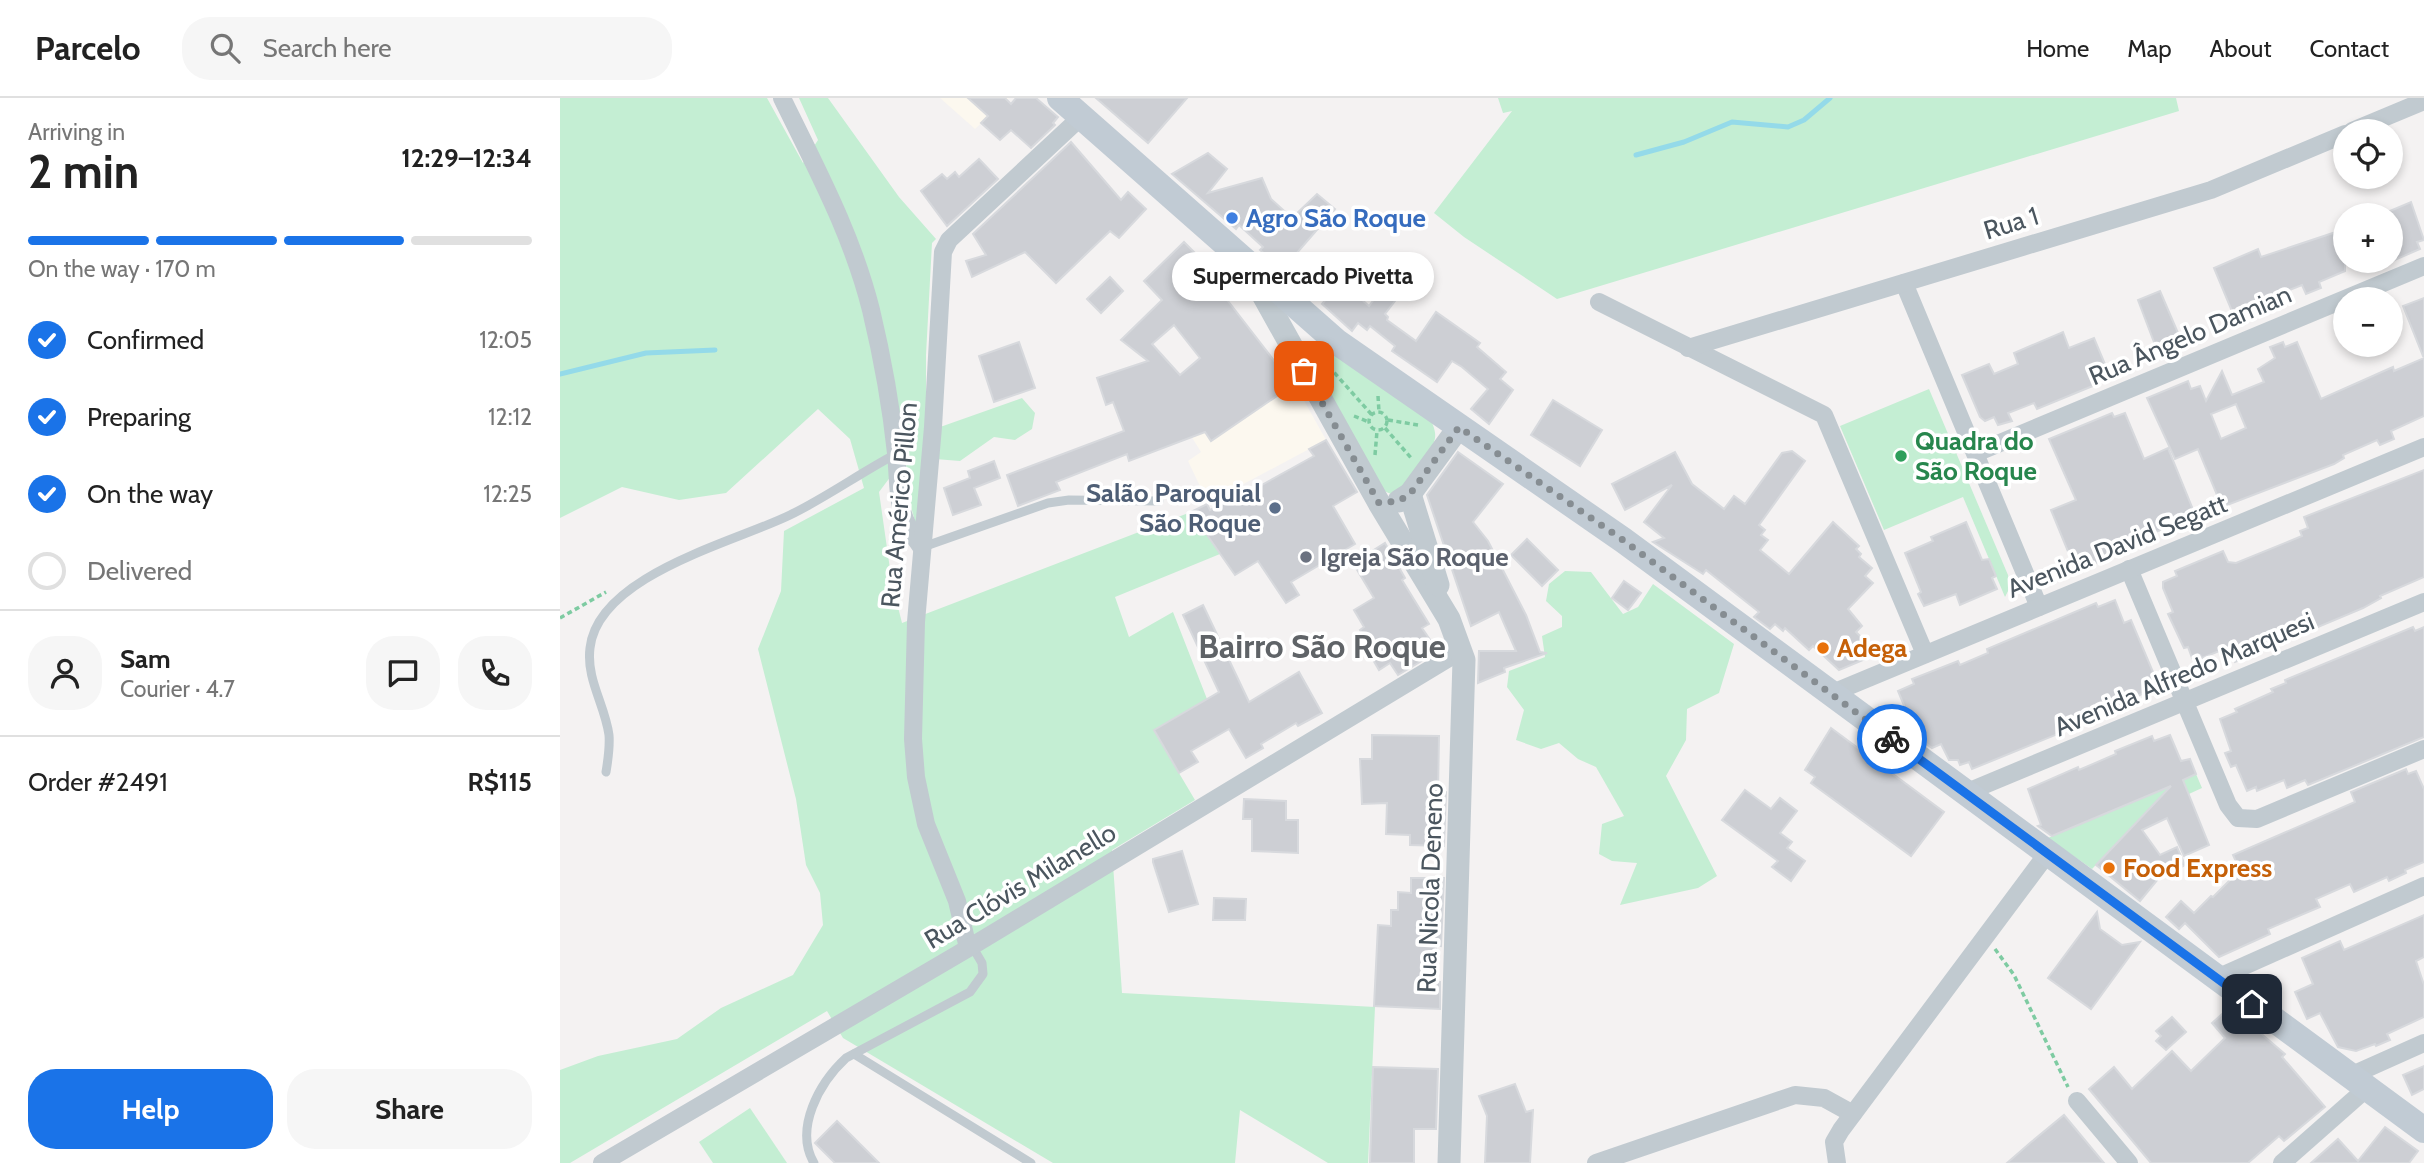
<!DOCTYPE html>
<html lang="en">
<head>
<meta charset="utf-8">
<style>
	:root { --surface:#fff; --page:#f6f6f6; --text:#222; --muted:#767676; --line:#e0e0e0; --accent:#1a73e8 }
	body { margin:0; font-family:Cabin,sans-serif; background:var(--page); color:var(--text); height:100vh; display:flex; flex-direction:column; font-size:26px; white-space:nowrap }
	* { box-sizing:border-box; margin:0 }
	p { font-size:23px; color:var(--muted) }
	.icon { flex:none; width:38px; height:38px; fill:none; stroke:currentColor; stroke-width:2; stroke-linecap:round; stroke-linejoin:round }
	.map { position:relative; flex:1; overflow:hidden }
	.side { display:flex; flex-direction:column; background:var(--surface); width:560px }
	.side>* { flex:none }
	.tools { position:absolute; left:1773px; top:21px; display:grid; gap:14px }
	.tools a { display:grid; place-items:center; width:70px; height:70px; border-radius:50%; background:var(--surface); box-shadow:0 4px 10px #0003; font-size:35px }
	.pin { position:absolute; display:grid; place-items:center; width:60px; height:60px; color:#fff; margin:-30px; border-radius:14px; box-shadow:0 4px 10px #0006 }
	.courier { position:absolute; display:grid; place-items:center; width:70px; height:70px; margin:-35px; border:5px solid #1a73e8; border-radius:50%; background:#fff; color:#222; box-shadow:0 2px 9px #0007 }
	.bubble { position:absolute; height:49px; border-radius:24px; background:var(--surface); box-shadow:0 4px 10px #0003; font-size:23px; font-weight:800; line-height:49px; text-align:center }
	.head em { font-style:normal; font-weight:800 }
	.head div { display:flex; flex-direction:column-reverse }
	.head { display:flex; align-items:center; justify-content:space-between; height:119px; padding:0 28px }
	h1 { font-size:46px; font-weight:800; line-height:52px }
	.bar { display:grid; grid-template-columns:repeat(4,1fr); gap:10px 7px; align-content:center; height:84px; padding:0 28px }
	.bar i { height:9px; border-radius:5px; background:var(--line) }
	.bar .on { background:var(--accent) }
	.bar p { grid-column:span 4 }
	.line { display:flex; align-items:center; gap:18px; padding:0 28px; border-top:2px solid var(--line) }
	.line div { flex:1 }
	.round { display:grid; place-items:center; flex:none; width:74px; height:74px; border-radius:28px; background:var(--page) }
	ol { padding:0 28px; list-style:none }
	li { display:flex; align-items:center; gap:21px; height:77px }
	li p { margin-inline-start:auto }
	li .icon { padding:7px; border-radius:50%; background:var(--accent); color:#fff; stroke-width:4 }
	li:last-child { color:var(--muted) }
	li i { width:38px; height:38px; border:4px solid var(--line); border-radius:50% }
	.cta { display:flex; gap:14px; margin-top:auto; padding:14px 28px }
	.cta a { flex:1; height:80px; border-radius:28px; background:var(--accent); color:#fff; font-size:28px; font-weight:800; line-height:80px; text-align:center }
	.cta a+a { background:var(--page); color:var(--text) }
	header { display:flex; align-items:center; gap:42px; box-sizing:border-box; height:98px; padding:0 35px; background:var(--surface); border-bottom:2px solid var(--line) }
	header strong { font-size:33px }
	nav { display:flex; gap:38px; margin-inline-start:auto; font-size:24px }
	.search { width:490px; height:63px; background:var(--page); display:flex; align-items:center; gap:18px; box-sizing:border-box; padding:0 24px; border-radius:28px; color:var(--muted); font-size:26px }
	main { display:flex; flex:1; min-height:0 }
	.map>svg:first-child { display:block }
	.commercial { fill:#fcf8ef }
	.green { fill:#c4eed3 }
	.lines { fill:none; stroke-linecap:round; stroke-linejoin:round }
	.stream { stroke:#94dae9; stroke-width:5 }
	.building { fill:#cdcfd4; stroke:#d7d9dd; stroke-width:2; fill-rule:evenodd }
	.path { stroke:#7ecba2; stroke-width:3.5; stroke-dasharray:5 3.5; stroke-linecap:butt }
	.service { stroke:#c1cad0; stroke-width:9 }
	.minor { stroke:#c1cad0; stroke-width:18 }
	.tertiary { stroke:#c1cad0; stroke-width:23 }
	.secondary { stroke:#c1cbd4; stroke-width:26 }
	.done { stroke:#868d92; stroke-width:7; stroke-dasharray:0 12.6 }
	.route { stroke:#1a73e8; stroke-width:9 }
	.shop-dot { fill:#3f7fe0; stroke:#fff; stroke-width:2.5 }
	.leisure-dot { fill:#2e9e5b; stroke:#fff; stroke-width:2.5 }
	.service-dot { fill:#5c6f8a; stroke:#fff; stroke-width:2.5 }
	.worship-dot { fill:#6b7280; stroke:#fff; stroke-width:2.5 }
	.food-dot { fill:#e8710a; stroke:#fff; stroke-width:2.5 }
	.labels { text-anchor:middle; stroke-width:7; stroke-linejoin:round; paint-order:stroke }
	.shop-label { font-size:26px; font-weight:bold; fill:#366cbe; stroke:#fff; text-anchor:start }
	.street-label { font-size:26px; fill:#4b565f; stroke:#fff }
	.leisure-label { font-size:26px; font-weight:bold; fill:#27864d; stroke:#fff; text-anchor:start }
	.service-label { font-size:26px; font-weight:bold; fill:#4e5e75; stroke:#fff; text-anchor:end }
	.worship-label { font-size:26px; font-weight:bold; fill:#5b616d; stroke:#fff; text-anchor:start }
	.food-label { font-size:26px; font-weight:bold; fill:#c56008; stroke:#fff; text-anchor:start }
	.district-label { font-size:33px; font-weight:bold; fill:#5f6367; stroke:#fff }
</style>
</head>
<body>
<header>
<strong>Parcelo</strong>
<div class="search"><svg class="icon" aria-label="search" viewBox="0 0 24 24"><circle cx="10" cy="10" r="6"/><path d="M15 15l6 6"/></svg>Search here</div>
<nav><a>Home</a><a>Map</a><a>About</a><a>Contact</a></nav>
</header>
<main>
<section class="side">
<div class="head"><div><h1>2 min</h1><p>Arriving in</p></div><em>12:29–12:34</em></div>
<div class="bar"><i class="on"></i><i class="on"></i><i class="on"></i><i></i><p>On the way · 170 m</p></div>
<ol>
<li><svg class="icon" aria-label="check" viewBox="0 0 24 24"><path d="M5 12l5 5 9-10"/></svg>Confirmed<p>12:05</p></li>
<li><svg class="icon" aria-label="check" viewBox="0 0 24 24"><path d="M5 12l5 5 9-10"/></svg>Preparing<p>12:12</p></li>
<li><svg class="icon" aria-label="check" viewBox="0 0 24 24"><path d="M5 12l5 5 9-10"/></svg>On the way<p>12:25</p></li>
<li><i></i>Delivered</li>
</ol>
<div class="line" style="height:126px"><a class="round"><svg class="icon" aria-label="person" viewBox="0 0 24 24"><circle cx="12" cy="8" r="4"/><path d="M4 21q1-7 8-7t8 7"/></svg></a><div><b>Sam</b><p>Courier · 4.7</p></div><a class="round"><svg class="icon" aria-label="chat" viewBox="0 0 24 24"><path d="M4 5h16v11H9l-5 4z"/></svg></a><a class="round"><svg class="icon" aria-label="phone" viewBox="0 0 24 24"><path d="M5 4h4l2 5-3 2q2 4 5 5l2-3 5 2v4C11 20 4 13 5 4z"/></svg></a></div>
<div class="line" style="height:91px"><div>Order #2491</div><b>R$115</b></div>
<div class="cta"><a>Help</a><a>Share</a></div>
</section>
<div class="map">
<svg width="1864" height="1065" viewBox="0 0 1864 1065">
	<rect width="100%" height="100%" fill="#f4f2f2"/>
	<!-- commercial -->
	<g class="commercial">
		<polygon points="380,0 449,0 415,31"/>
		<polygon points="718,256 766,342 648,405 628,363 641,354 625,328"/>
	</g>
	<!-- green -->
	<g class="green">
		<polygon points="0,0 207,0 243,65 258,42 239,0 268,0 339,99 376,141 372,145 366,257 366,331 383,328 462,300 475,315 472,331 455,342 434,339 400,363 363,360 356,427 347,394 346,358 319,394 332,485 342,525 631,414 660,456 555,499 569,539 613,514 647,601 594,633 635,702 552,752 562,895 815,909 808,1065 768,1065 680,1012 675,1065 493,1065 283,940 267,913 10,1065 0,1065 0,972 38,958 117,941 161,910 233,877 263,827 260,795 246,767 236,701 198,551 221,493 224,433 304,390 290,341 258,311 166,395 119,402 62,389 0,420"/>
		<polygon points="938,0 1616,0 1619,13 997,201 904,139 874,115 952,13 943,15"/>
		<path d="M 765,250 L 871,322 C 874,329 877,337 874,344 C 868,362 847,389 831,396 L 824,393 L 751,261 L 756,252 Z"/>
		<polygon points="1369,291 1448,477 1450,489 1445,499 1403,399 1324,432 1280,328"/>
		<polygon points="1005,473 1031,474 1063,516 1078,509 1093,486 1174,546 1159,595 1127,611 1126,642 1106,678 1157,778 1138,790 1060,807 1077,765 1052,763 1039,756 1042,726 1064,718 1036,669 1018,661 999,645 981,651 956,642 964,612 947,589 949,573 985,559 982,538 1002,529 1002,518 986,503 989,486"/>
		<polygon points="1636,676 1642,690 1585,716 1532,771 1488,740"/>
		<polygon points="190,1010 227,1065 153,1065 139,1044"/>
	</g>
	<g class="lines">
		<!-- stream -->
		<g class="stream">
			<polyline points="1076,57 1124,44 1172,24 1228,29 1244,22 1270,0"/>
			<polyline points="0,276 86,255 155,252"/>
		</g>
	</g>
	<!-- building -->
	<g class="building">
		<polygon points="408,0 445,0 451,6 456,0 476,0 498,19 493,25 495,27 471,50 451,32 440,42 421,25 428,18"/>
		<polygon points="536,0 627,0 588,45"/>
		<polygon points="511,44 561,102 568,94 586,111 559,140 550,133 496,185 465,154 412,179 406,163 426,157 413,136"/>
		<polygon points="648,55 667,71 648,95 702,80 711,101 732,120 757,96 775,111 723,171 700,152 703,149 679,127 676,131 612,76"/>
		<polygon points="419,61 438,81 387,128 361,93 382,76 387,81 395,74 399,79"/>
		<polygon points="1851,104 1864,142 1857,144 1860,151 1830,164 1830,113"/>
		<polygon points="1785,131 1785,173 1759,184 1761,190 1746,196 1742,187 1717,197 1720,204 1676,223 1654,170 1698,151 1701,159"/>
		<path d="M 624,144 L 643,163 L 649,157 L 663,169 L 651,181 L 733,287 L 651,343 L 645,334 L 569,363 L 567,356 L 496,384 L 500,392 L 458,408 L 447,377 L 564,333 L 553,304 L 546,307 L 537,280 L 588,263 L 561,242 L 602,202 L 584,183 ZM 614,227 L 640,260 L 620,277 L 592,246 Z"/>
		<polygon points="550,179 563,193 541,215 527,201"/>
		<polygon points="781,183 809,208 821,192 835,203 825,216 828,219 827,222 856,243 876,214 920,245 917,249 946,274 940,281 953,292 929,326 911,311 928,291 902,269 892,263 877,284 832,253 835,248 810,228 807,232 798,225 792,233 762,206"/>
		<polygon points="1600,193 1621,242 1611,246 1614,254 1600,260 1578,202"/>
		<polygon points="1864,200 1864,258 1863,258 1843,208"/>
		<polygon points="1503,234 1509,250 1534,240 1547,271 1540,274 1540,285 1477,311 1474,305 1448,315 1452,323 1438,327 1434,319 1425,323 1420,319 1402,277 1429,266 1434,276 1458,266 1454,255"/>
		<polygon points="459,244 475,290 434,304 419,258"/>
		<path d="M 1723,244 L 1725,249 L 1737,244 L 1761,301 L 1833,269 L 1834,273 L 1864,260 L 1864,318 L 1831,333 L 1834,341 L 1820,347 L 1817,342 L 1783,357 L 1784,360 L 1774,366 L 1662,409 L 1638,351 L 1615,361 L 1587,300 L 1628,283 L 1631,291 L 1640,288 L 1646,303 L 1662,273 L 1672,297 L 1704,284 L 1698,271 L 1715,260 L 1710,249 ZM 1676,306 L 1686,330 L 1661,341 L 1651,316 Z"/>
		<polygon points="993,302 1042,332 1020,368 971,337"/>
		<polygon points="1552,315 1554,319 1565,315 1584,361 1608,350 1636,419 1552,450 1555,457 1516,473 1491,412 1516,402 1489,341"/>
		<polygon points="766,342 797,394 773,408 795,446 731,484 739,497 726,505 698,463 675,477 631,414 647,406 650,412 678,396 680,399 754,358 749,351"/>
		<polygon points="1232,353 1245,363 1199,427 1205,432 1201,437 1208,442 1200,452 1229,476 1273,424 1299,448 1296,451 1301,456 1299,459 1312,470 1305,478 1313,485 1288,511 1302,528 1296,534 1304,542 1297,549 1308,560 1279,572 1253,548 1249,552 1225,530 1223,533 1215,526 1210,531 1194,519 1199,514 1146,472 1143,476 1093,444 1104,440 1084,424 1112,387 1065,412 1052,386 1115,354 1132,386 1164,411 1174,398 1185,406 1222,355"/>
		<polygon points="898,354 943,386 913,424 928,443 966,517 980,554 987,555 944,570 945,574 918,585 919,553 956,553 939,514 911,528 867,397"/>
		<polygon points="434,363 440,380 414,390 421,407 393,417 384,390 410,380 408,373"/>
		<polygon points="1864,372 1864,479 1820,498 1821,500 1803,510 1675,564 1669,549 1642,560 1640,557 1632,560 1628,549 1624,550 1608,516 1613,514 1603,490 1603,484 1617,478 1615,473 1663,453 1668,464 1676,465 1742,438 1740,433 1748,430 1744,419"/>
		<polygon points="1406,424 1422,462 1429,461 1436,478 1432,480 1437,491 1400,507 1396,496 1364,508 1358,496 1361,494 1345,455 1373,443 1371,439"/>
		<polygon points="967,441 998,472 982,488 951,457"/>
		<polygon points="825,445 845,480 842,482 869,526 862,530 873,546 862,551 880,552 838,577 830,565 819,572 812,560 815,558 800,532 804,529 794,512 814,500 793,465"/>
		<polygon points="1064,483 1081,495 1068,512 1052,500"/>
		<polygon points="1555,502 1564,525 1571,522 1593,574 1594,580 1587,583 1590,591 1584,595 1558,608 1559,611 1412,671 1409,664 1400,667 1398,662 1389,662 1381,646 1372,650 1357,639 1338,593 1354,586 1352,581 1398,563 1400,567 1428,555 1427,551 1536,505 1538,509"/>
		<polygon points="643,507 689,604 739,574 762,615 738,628 736,625 701,646 703,650 686,660 669,631 631,653 638,664 619,675 594,632 659,594 623,517"/>
		<polygon points="1853,529 1855,533 1864,529 1864,639 1748,687 1745,682 1727,690 1724,682 1697,693 1696,689 1687,693 1676,667 1671,669 1665,655 1671,653 1660,621 1677,614 1675,611 1713,594 1711,591 1726,585 1725,582"/>
		<polygon points="1271,630 1384,714 1351,758 1251,685 1255,679 1245,672"/>
		<polygon points="812,637 879,638 878,694 886,694 884,748 850,747 850,737 826,736 827,705 802,706 800,661 812,661"/>
		<polygon points="1610,637 1621,663 1630,661 1636,676 1623,682 1649,747 1624,758 1607,720 1582,732 1600,757 1617,749 1625,767 1598,781 1580,803 1536,767 1611,688 1492,738 1478,728 1481,727 1468,691 1518,669 1519,672 1556,656 1555,653 1592,638 1594,643"/>
		<polygon points="1846,671 1848,676 1856,673 1864,691 1864,764 1845,772 1846,775 1829,783 1827,779 1794,794 1790,786 1756,801 1760,809 1708,831 1710,836 1659,859 1625,825 1619,831 1606,819 1621,803 1634,815 1651,798 1653,799 1680,772 1673,757 1795,704 1791,694"/>
		<polygon points="1185,692 1211,711 1220,700 1237,713 1220,735 1232,744 1227,750 1245,763 1231,783 1212,769 1218,763 1162,722"/>
		<polygon points="684,701 726,703 726,722 738,722 738,755 692,753 692,721 683,721"/>
		<polygon points="622,753 638,806 609,814 593,764 593,761"/>
		<polygon points="851,780 884,780 881,848 876,847 875,884 880,884 880,911 814,908 818,827 831,828 831,812 838,812 838,794 851,795"/>
		<polygon points="654,800 686,801 685,822 653,822"/>
		<polygon points="1537,814 1540,831 1562,847 1580,844 1531,911 1488,880"/>
		<polygon points="1864,817 1864,859 1856,863 1864,887 1864,919 1827,936 1830,942 1816,948 1815,946 1796,953 1778,949 1760,915 1747,921 1735,894 1753,886 1742,860 1780,843 1784,852"/>
		<polygon points="1670,909 1725,956 1722,959 1765,1009 1724,1043 1719,1038 1688,1065 1591,1065 1529,991 1554,969 1572,991 1612,953 1631,973 1665,940 1652,925"/>
		<polygon points="1612,919 1626,934 1606,952 1596,943 1601,938 1596,933"/>
		<polygon points="1864,968 1864,991 1852,997 1843,977"/>
		<polygon points="813,969 878,971 876,1031 854,1031 854,1065 810,1065"/>
		<polygon points="955,986 966,1014 973,1012 970,1065 925,1065 927,1018 919,998"/>
		<polygon points="1504,1017 1544,1065 1447,1065 1470,1045"/>
		<polygon points="277,1023 319,1065 275,1065 255,1045"/>
		<polygon points="1825,1029 1858,1053 1849,1065 1751,1065 1778,1041 1798,1063"/>
	</g>
	<g class="lines">
		<!-- path -->
		<g class="path">
			<polyline points="763,262 812,317"/>
			<polyline points="818,298 819,314"/>
			<circle cx="818" cy="323" r="9"/>
			<polyline points="794,318 809,324"/>
			<polyline points="828,322 858,327"/>
			<polyline points="825,330 852,361"/>
			<polyline points="815,357 817,333"/>
			<polyline points="0,520 46,494"/>
			<polyline points="1435,851 1454,877 1508,989"/>
		</g>
		<!-- service -->
		<g class="service">
			<polyline points="363,449 488,405 509,402 599,403"/>
			<path d="M 46,674 C 48,662 50,650 49,637 C 45,607 26,581 30,550 C 38,477 175,444 230,417 C 267,399 300,375 336,356"/>
			<polyline points="294,956 471,1065"/>
			<path d="M 254,1065 C 234,1031 259,985 286,960 L 410,894 L 423,876 L 422,865 L 412,848"/>
		</g>
		<!-- minor -->
		<g class="minor">
			<path d="M 222,0 C 256,70 292,136 311,212 C 322,258 331,307 336,355 C 340,397 334,413 362,450"/>
			<polyline points="1792,33 1864,3"/>
			<polyline points="1344,185 1479,509"/>
			<polyline points="1039,204 1264,317 1365,556"/>
			<polyline points="1128,250 1651,92 1785,36"/>
			<polyline points="1416,355 1864,168"/>
			<polyline points="1569,471 1668,707 1678,720 1697,721 1864,651"/>
			<polyline points="1270,596 1864,349"/>
			<polyline points="1405,695 1864,504"/>
			<polyline points="408,850 397,803 366,726 356,679 353,641 356,524 373,329 383,154 389,142 521,19"/>
			<polyline points="1657,880 1864,788"/>
			<polyline points="1790,978 1864,945"/>
			<polyline points="1517,1003 1569,1065"/>
			<polyline points="42,1065 412,848 902,552"/>
			<polyline points="1036,1065 1235,997 1264,1000 1293,1016"/>
			<polyline points="1277,1065 1274,1044 1281,1032 1487,756"/>
			<polyline points="1722,1065 1807,990"/>
		</g>
		<!-- tertiary -->
		<g class="tertiary">
			<polyline points="688,170 819,405 889,521 904,562 889,1065"/>
			<polyline points="850,396 878,487"/>
			<polyline points="839,403 850,396 899,329"/>
		</g>
		<!-- secondary -->
		<polyline class="secondary" points="500,0 777,244 1063,442 1864,1032"/>
	</g>
	<g class="lines">
		<!-- done -->
		<polyline class="done" points="744,273 819,405 839,403 850,396 899,329 1063,442 1332,641"/>
		<!-- route -->
		<polyline class="route" points="1332,641 1692,906"/>
	</g>
	<!-- markers -->
	<circle class="shop-dot" cx="672" cy="120" r="7"/>
	<circle class="leisure-dot" cx="1341" cy="358" r="7"/>
	<circle class="service-dot" cx="715" cy="410" r="7"/>
	<circle class="worship-dot" cx="746" cy="459" r="7"/>
	<g class="food-dot">
		<circle cx="1263" cy="550" r="7"/>
		<circle cx="1549" cy="770" r="7"/>
	</g>
	<g class="labels">
		<!-- shop labels -->
		<g class="shop-label">
			<text x="686" y="129">Agro São Roque</text>
		</g>
		<!-- street labels -->
		<g class="street-label">
			<text transform="translate(1451 125) rotate(-17)" y="9">Rua 1</text>
			<text transform="translate(1630 237) rotate(-23)" y="9">Rua Ângelo Damian</text>
			<text transform="translate(339 407) rotate(-85)" y="9">Rua Américo Pillon</text>
			<text transform="translate(1557 448) rotate(-22)" y="9">Avenida David Segatt</text>
			<text transform="translate(1624 576) rotate(-23)" y="9">Avenida Alfredo Marquesi</text>
			<text transform="translate(460 788) rotate(-31)" y="9">Rua Clóvis Milanello</text>
			<text transform="translate(870 790) rotate(-88)" y="9">Rua Nicola Deneno</text>
		</g>
		<!-- leisure labels -->
		<g class="leisure-label">
			<text x="1355" y="352">Quadra do<tspan x="1355" dy="30">São Roque</tspan></text>
		</g>
		<!-- service labels -->
		<g class="service-label">
			<text x="701" y="404">Salão Paroquial<tspan x="701" dy="30">São Roque</tspan></text>
		</g>
		<!-- worship labels -->
		<g class="worship-label">
			<text x="760" y="468">Igreja São Roque</text>
		</g>
		<!-- food labels -->
		<g class="food-label">
			<text x="1277" y="559">Adega</text>
			<text x="1563" y="779">Food Express</text>
		</g>
		<!-- district labels -->
		<g class="district-label">
			<text x="762" y="560">Bairro São Roque</text>
		</g>
	</g>
</svg>
<div class="tools">
<a><svg class="icon" aria-label="locate" viewBox="0 0 24 24"><circle cx="12" cy="12" r="6"/><path d="M12 2v4M12 18v4M2 12h4M18 12h4"/></svg></a>
<a>+</a>
<a>−</a>
</div>
<div class="pin" style="left:744px;top:273px;background:#ea580c"><svg class="icon" aria-label="bag" viewBox="0 0 24 24"><path d="M5 8h14l-1 12H6zM9 8a3 3 0 0 1 6 0"/></svg></div>
<div class="pin" style="left:1692px;top:906px;background:#1f2937"><svg class="icon" aria-label="home" viewBox="0 0 24 24"><path d="M3 11l9-7 9 7M6 9v11h12V9"/></svg></div>
<div class="courier" style="left:1332px;top:641px"><svg class="icon" aria-label="bike" viewBox="0 0 24 24"><circle cx="6" cy="16" r="4"/><circle cx="18" cy="16" r="4"/><path d="M6 16l4-8h5l3 8M10 8l3 8H6M13 5h3"/></svg></div>
<div class="bubble" style="left:612px;top:154px;width:262px">Supermercado Pivetta</div>
</div>
</main>
</body>
</html>
